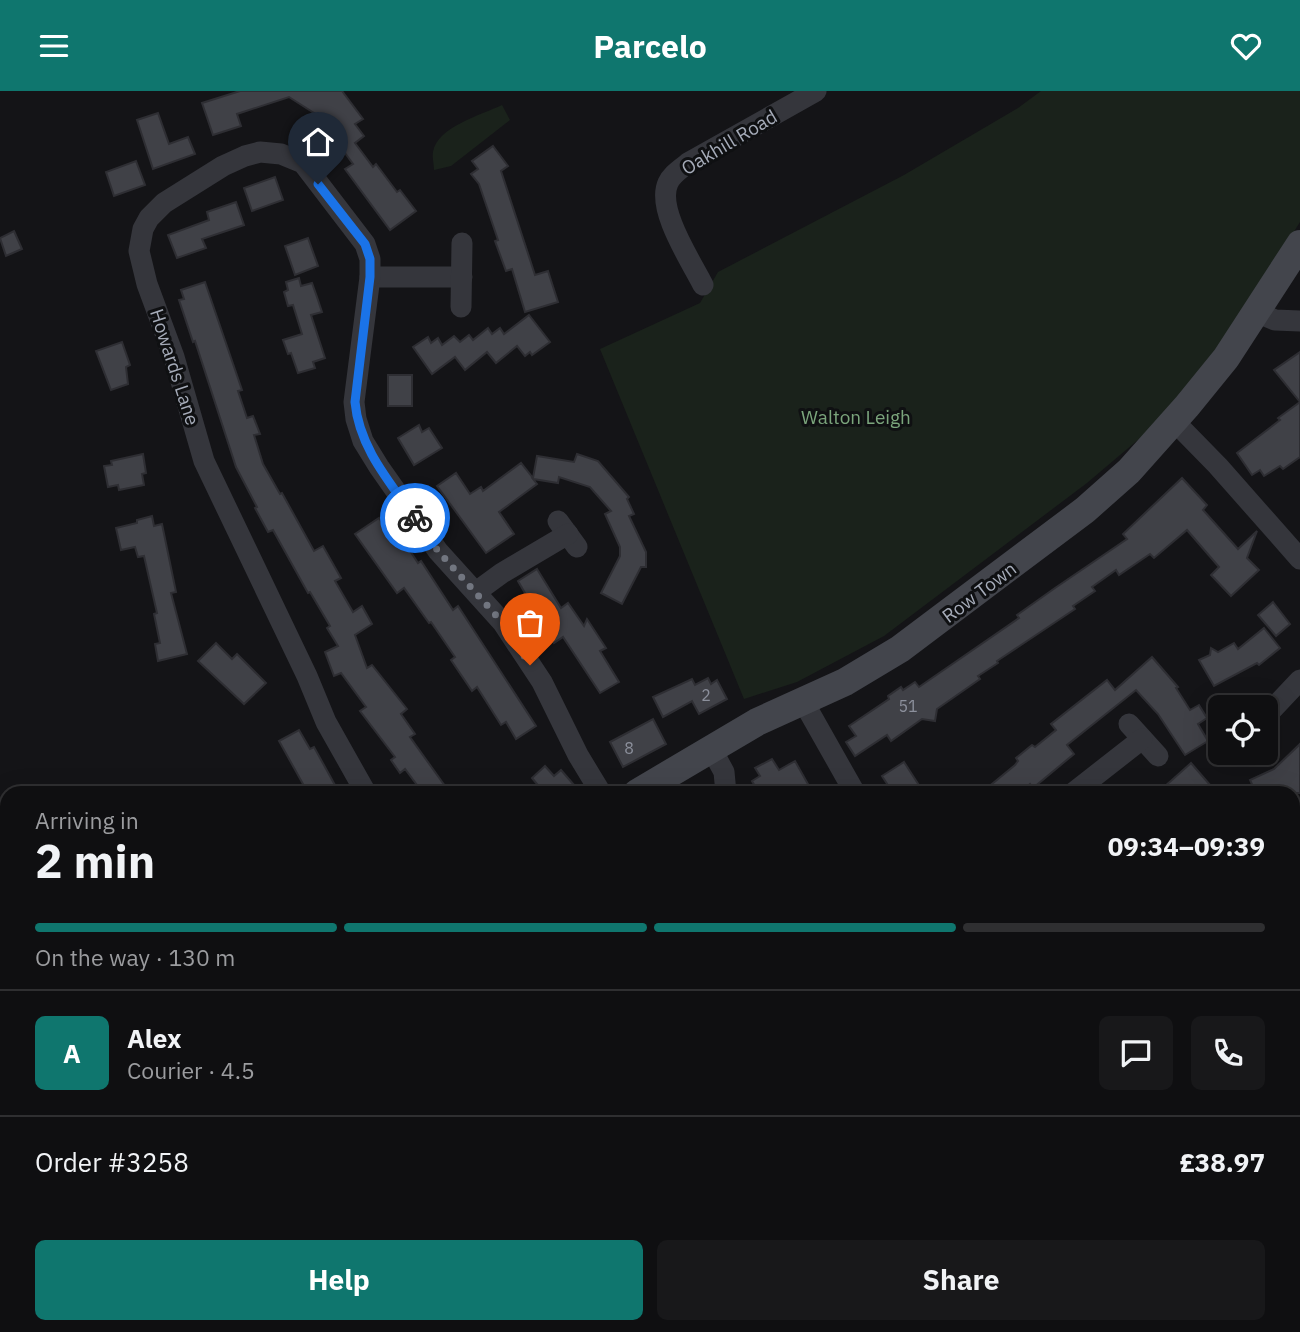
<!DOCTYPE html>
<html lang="en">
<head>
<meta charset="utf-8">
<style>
	:root { --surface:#0f0f11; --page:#18181a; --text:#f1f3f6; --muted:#9b9c9f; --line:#2f2f31; --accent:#0f766e }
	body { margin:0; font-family:"IBM Plex Sans",sans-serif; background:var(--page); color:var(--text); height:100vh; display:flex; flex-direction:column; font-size:26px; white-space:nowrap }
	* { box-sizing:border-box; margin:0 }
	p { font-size:23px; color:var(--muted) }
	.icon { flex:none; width:38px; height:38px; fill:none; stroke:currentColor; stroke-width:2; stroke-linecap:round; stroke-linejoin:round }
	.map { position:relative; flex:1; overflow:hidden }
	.drawer { position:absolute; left:0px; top:695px; width:1300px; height:548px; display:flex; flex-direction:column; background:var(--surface); border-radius:21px 21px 0 0; box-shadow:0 7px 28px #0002,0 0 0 2px var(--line) }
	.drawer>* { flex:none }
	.buttons { position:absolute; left:1208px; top:604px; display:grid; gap:14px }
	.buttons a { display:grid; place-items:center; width:70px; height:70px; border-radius:10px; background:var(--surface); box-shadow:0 7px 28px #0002,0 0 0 2px var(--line); font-size:35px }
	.pin { position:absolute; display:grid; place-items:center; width:60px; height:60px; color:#fff; margin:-72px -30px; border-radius:50% 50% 50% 0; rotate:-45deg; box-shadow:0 0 7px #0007 }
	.pin .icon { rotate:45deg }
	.courier { position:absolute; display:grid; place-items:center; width:70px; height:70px; margin:-35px; border:5px solid #1a73e8; border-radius:50%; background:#fff; color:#222; box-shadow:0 2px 9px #0007 }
	.head em { font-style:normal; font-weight:700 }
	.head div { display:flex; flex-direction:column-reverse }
	.head { display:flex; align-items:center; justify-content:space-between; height:119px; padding:0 35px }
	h1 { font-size:46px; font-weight:700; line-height:52px }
	.bar { display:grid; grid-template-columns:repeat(4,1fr); gap:10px 7px; align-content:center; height:84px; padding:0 35px }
	.bar i { height:9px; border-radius:5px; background:var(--line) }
	.bar .selected { background:var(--accent) }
	.bar p { grid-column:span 4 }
	.line { display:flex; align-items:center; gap:18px; padding:0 35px; border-top:2px solid var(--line) }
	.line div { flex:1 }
	.round { display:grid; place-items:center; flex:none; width:74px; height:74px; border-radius:10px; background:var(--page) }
	.action { display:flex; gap:14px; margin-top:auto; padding:14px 35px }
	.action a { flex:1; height:80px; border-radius:10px; background:var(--accent); color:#fff; font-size:28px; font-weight:700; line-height:80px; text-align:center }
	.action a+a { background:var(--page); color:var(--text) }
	header { display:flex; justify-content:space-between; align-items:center; height:91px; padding:0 35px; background:var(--accent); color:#fff; font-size:32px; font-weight:700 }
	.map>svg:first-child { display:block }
	.green { fill:#1a221b }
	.building { fill:#404147; stroke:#2e2e33; stroke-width:2 }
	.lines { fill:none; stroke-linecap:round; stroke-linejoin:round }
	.street { stroke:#35363c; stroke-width:21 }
	.secondary { stroke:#43454c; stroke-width:28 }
	.done { stroke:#727680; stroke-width:7; stroke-dasharray:0 12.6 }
	.route { stroke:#1a73e8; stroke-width:9 }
	.labels { text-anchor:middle; stroke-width:6; stroke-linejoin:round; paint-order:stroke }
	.number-label { font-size:16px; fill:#8c909c }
	.street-label { font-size:19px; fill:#a5abb8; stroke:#0f1012 }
	.park-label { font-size:19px; fill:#7ba57c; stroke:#0f1012 }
</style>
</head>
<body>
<header><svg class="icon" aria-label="menu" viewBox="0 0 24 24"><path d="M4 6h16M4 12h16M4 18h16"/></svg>Parcelo<svg class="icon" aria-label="heart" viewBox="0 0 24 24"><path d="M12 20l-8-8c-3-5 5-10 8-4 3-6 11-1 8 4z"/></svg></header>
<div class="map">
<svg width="1300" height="1241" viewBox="0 0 1300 1241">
	<rect width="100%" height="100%" fill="#141417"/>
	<!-- green -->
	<g class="green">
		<polygon points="1041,0 1300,0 1300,131 1238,230 1159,331 1087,392 884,545 797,591 744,608 600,258 700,212 718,181 904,84 1018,17"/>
		<path d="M 502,14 L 510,29 L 451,75 L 434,79 C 434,73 432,66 433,61 C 437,36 481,24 502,14 Z"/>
		<polygon points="1300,722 1300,922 1293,917 1293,727"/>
		<polygon points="0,765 7,770 7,962 0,965"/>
	</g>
	<!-- building -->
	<g class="building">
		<polygon points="240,0 342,0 363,28 355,33 364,45 355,52 373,76 376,73 397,101 400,99 416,120 390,139 345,78 353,73 317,24 289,6 237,23 241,35 213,44 202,12"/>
		<polygon points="158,22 169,53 188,46 195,63 153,78 137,29"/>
		<polygon points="493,55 508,75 501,80 535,184 548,180 558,211 525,221 512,178 506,180 495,150 498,149 479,93 471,83 478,78 472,70"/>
		<polygon points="136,70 145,94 114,105 106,81"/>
		<polygon points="275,86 283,109 252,120 244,97"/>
		<polygon points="236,111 244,134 202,148 206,157 177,167 168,144 209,129 207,121"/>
		<polygon points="14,140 22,158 6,165 0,147"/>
		<polygon points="308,147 318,175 295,184 285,155"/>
		<polygon points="299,187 301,195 312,192 317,206 322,221 311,224 325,267 313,271 315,277 298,282 291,262 288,263 283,249 302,243 293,214 288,215 284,201 288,199 286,191"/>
		<polygon points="205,191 242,299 238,300 247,327 253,325 260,343 254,344 263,373 280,403 282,402 314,460 323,455 341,487 335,490 353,521 362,515 372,533 355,544 367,577 372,574 407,618 401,623 415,643 410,646 450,702 423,702 405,678 400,682 391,669 395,666 360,620 366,616 341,582 334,585 325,561 338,555 327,537 330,535 310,501 308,502 273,439 268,441 255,417 257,416 236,376 195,250 193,251 179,209 184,208 181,199"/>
		<polygon points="529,224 550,251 532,264 530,261 525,265 517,255 496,272 487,261 465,279 455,266 432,283 413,256 428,246 431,252 438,247 442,254 454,245 460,251 469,244 473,249 488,237 492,243 500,237 504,243"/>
		<polygon points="122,251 130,274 126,276 128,293 111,299 96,260"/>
		<polygon points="1300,261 1300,311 1274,279"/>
		<rect x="388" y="284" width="24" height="31"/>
		<polygon points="1300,311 1300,366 1283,378 1280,375 1264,385 1260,379 1252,384 1237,362 1280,329 1278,327"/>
		<polygon points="419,334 422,341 429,337 442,357 414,374 398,347"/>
		<polygon points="143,363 146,382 142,383 144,394 119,399 118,394 108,396 104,375 112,374 111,370"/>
		<polygon points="577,363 598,370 629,406 627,408 634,423 629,425 646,461 646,476 641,476 622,513 601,502 620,465 620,456 605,423 611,420 590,396 559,386 558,392 533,388 537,393 499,421 514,443 486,462 437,395 456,382 470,403 481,396 483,400 521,372 533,387 537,365 574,371"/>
		<polygon points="1182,387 1207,414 1203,419 1238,458 1257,440 1247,467 1259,479 1231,505 1211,484 1219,476 1187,439 1154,467 1150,463 1119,484 1116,479 1092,496 1095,500 1073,515 1075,518 997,570 998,572 978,585 980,588 937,618 935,630 922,628 891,650 887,644 855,665 846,651 856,645 849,635 889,608 888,605 901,596 903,599 915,591 919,596 1019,527 1017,524 1055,497 1127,448 1123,443"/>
		<polygon points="152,425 154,435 162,433 176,501 171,502 187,563 158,570 155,553 160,552 154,523 157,522 144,465 138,466 135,456 121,459 116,437 137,432 137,429"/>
		<polygon points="379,427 396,452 399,450 402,454 405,452 418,472 421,470 453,519 458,515 536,635 516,648 506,631 501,634 477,596 472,600 451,569 455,566 431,531 429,532 404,497 397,502 355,443"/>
		<polygon points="537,478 561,517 568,512 584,535 587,528 606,557 600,560 619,591 600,602 563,546 554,552 518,490"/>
		<polygon points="1273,511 1290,533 1276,545 1258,524"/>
		<polygon points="1264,537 1280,557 1259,574 1257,572 1214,595 1199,569 1210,564 1211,557 1218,561 1234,552 1238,558"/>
		<polygon points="216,552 232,568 237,563 266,592 244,613 198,570"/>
		<polygon points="1152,566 1178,596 1176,597 1190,619 1199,614 1207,627 1198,633 1208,650 1185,664 1158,623 1136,599 1067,654 1074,663 1033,697 1030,693 1020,702 981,702 1015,674 1018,670 1016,667 1032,654 1035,656 1056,639 1051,633 1107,589 1115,599"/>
		<polygon points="708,587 711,593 717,589 727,608 699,623 692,610 663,626 653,606 692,588 695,594"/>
		<polygon points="653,628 666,653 623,676 610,651"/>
		<polygon points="299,639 310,658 314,656 336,696 326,702 308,702 279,650"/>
		<polygon points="1300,653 1300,702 1288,702 1282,696 1268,702 1256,702 1250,689 1274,678"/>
		<polygon points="772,668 779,679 795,670 813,702 759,702 752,690 760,685 755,677"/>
		<polygon points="904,671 924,702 893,702 882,685"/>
		<polygon points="1191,672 1217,702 1157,702 1172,689"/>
		<polygon points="545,675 554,685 561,679 581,702 529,702 537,693 532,687"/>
	</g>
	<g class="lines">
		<!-- street -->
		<g class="street">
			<polyline points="462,186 370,186 354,311 356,328 363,350 379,376 438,460 503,532 542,591 578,664 601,702"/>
			<path d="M 703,194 C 691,170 656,118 668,92 C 672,83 681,78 688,72 L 816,0"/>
			<polyline points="461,216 462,152"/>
			<polyline points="1256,221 1275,229 1300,230"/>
			<polyline points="1174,330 1218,375 1300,468"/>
			<polyline points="558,430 577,456"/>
			<polyline points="476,501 502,482 568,443"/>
			<polyline points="803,610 855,702"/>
			<polyline points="1265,626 1300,589"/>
			<polyline points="1129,633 1158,665"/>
			<polyline points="1265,653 1266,654"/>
			<polyline points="711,657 724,681 726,702"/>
			<polyline points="366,702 326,631 307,585 204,370 174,266 147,193 139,160 143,138 149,127 164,112 223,75 245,65 260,61 281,63 303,72 365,153 370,168 370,186"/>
			<polyline points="1073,702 1142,648"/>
			<polyline points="0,933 7,934"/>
		</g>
		<!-- secondary -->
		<g class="secondary">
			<polyline points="637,702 757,631 845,591 900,558 1085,419 1129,380 1187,315 1226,267 1300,153"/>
			<polyline points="349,1241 350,1236"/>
		</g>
	</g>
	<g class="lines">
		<!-- done -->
		<polyline class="done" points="415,427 438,460 503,532 530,574"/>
		<!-- route -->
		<path class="route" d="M 318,93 L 365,153 L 370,168 L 370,186 L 355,311 C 359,356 389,390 415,427"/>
	</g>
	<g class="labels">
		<!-- number labels -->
		<g class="number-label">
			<text x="706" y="610">2</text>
			<text x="908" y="621">51</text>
			<text x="629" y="663">8</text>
		</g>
		<!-- street labels -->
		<g class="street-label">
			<text transform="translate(729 51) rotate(-31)" y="7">Oakhill Road</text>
			<text transform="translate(175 276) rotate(72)" y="7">Howards Lane</text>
			<text transform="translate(979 501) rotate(-37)" y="7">Row Town</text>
		</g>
		<!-- park labels -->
		<g class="park-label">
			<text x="856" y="333">Walton Leigh</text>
		</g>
	</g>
</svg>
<div class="buttons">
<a><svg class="icon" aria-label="locate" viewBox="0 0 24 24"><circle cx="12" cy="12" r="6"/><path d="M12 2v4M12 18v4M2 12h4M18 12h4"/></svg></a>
</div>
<div class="pin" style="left:530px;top:574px;background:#ea580c"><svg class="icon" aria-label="bag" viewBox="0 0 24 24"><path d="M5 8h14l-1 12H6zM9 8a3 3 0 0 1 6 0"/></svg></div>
<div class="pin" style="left:318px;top:93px;background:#1f2937"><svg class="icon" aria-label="home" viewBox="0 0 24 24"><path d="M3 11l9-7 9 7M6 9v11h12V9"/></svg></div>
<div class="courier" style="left:415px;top:427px"><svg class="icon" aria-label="bike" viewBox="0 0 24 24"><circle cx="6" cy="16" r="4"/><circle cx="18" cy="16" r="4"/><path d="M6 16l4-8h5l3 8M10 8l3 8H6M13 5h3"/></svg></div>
<section class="drawer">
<div class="head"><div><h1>2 min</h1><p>Arriving in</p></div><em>09:34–09:39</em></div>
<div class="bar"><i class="selected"></i><i class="selected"></i><i class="selected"></i><i></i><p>On the way · 130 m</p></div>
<div class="line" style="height:126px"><b class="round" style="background:var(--accent);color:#fff">A</b><div><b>Alex</b><p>Courier · 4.5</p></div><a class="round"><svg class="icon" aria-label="chat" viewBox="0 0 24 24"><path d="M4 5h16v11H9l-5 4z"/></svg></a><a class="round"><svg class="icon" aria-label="phone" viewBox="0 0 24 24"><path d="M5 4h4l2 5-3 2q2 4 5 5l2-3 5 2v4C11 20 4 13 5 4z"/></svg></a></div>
<div class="line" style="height:91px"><div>Order #3258</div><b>£38.97</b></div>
<div class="action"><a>Help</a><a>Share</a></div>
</section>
</div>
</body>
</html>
